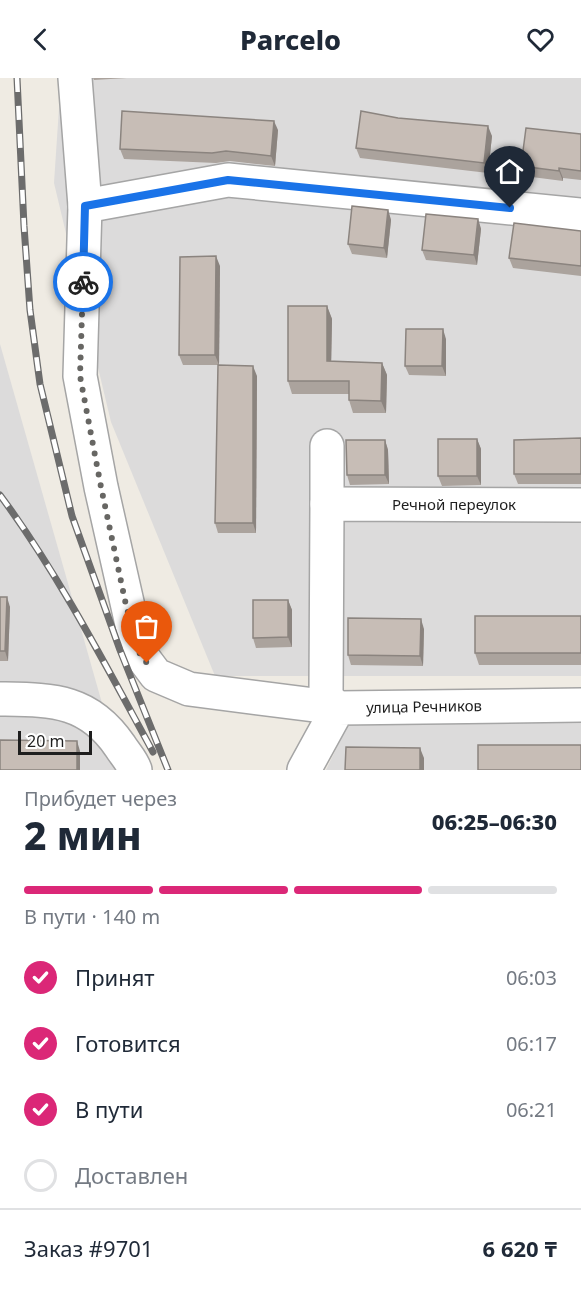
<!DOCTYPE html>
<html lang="ru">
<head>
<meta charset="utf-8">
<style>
	:root { --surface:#fff; --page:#f2f2f3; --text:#1f2937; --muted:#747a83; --line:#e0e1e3; --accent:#db2777 }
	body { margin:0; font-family:"Noto Sans",sans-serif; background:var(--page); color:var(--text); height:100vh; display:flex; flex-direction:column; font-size:22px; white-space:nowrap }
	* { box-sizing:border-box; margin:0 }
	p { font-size:20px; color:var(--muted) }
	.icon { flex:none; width:33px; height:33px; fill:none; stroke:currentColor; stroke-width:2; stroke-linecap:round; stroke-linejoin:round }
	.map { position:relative; height:692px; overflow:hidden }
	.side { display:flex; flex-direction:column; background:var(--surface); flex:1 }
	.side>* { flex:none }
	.scale { position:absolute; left:18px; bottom:15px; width:74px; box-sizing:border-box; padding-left:6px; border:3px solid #1e1e1e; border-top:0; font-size:16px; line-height:21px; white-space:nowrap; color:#1e1e1e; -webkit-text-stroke:4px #fff; paint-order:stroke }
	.pin { position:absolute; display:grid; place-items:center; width:51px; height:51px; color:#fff; margin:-62px -26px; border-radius:50% 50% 50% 0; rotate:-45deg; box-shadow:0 0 6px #0007 }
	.pin .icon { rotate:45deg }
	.courier { position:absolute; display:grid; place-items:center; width:60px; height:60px; margin:-30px; border:4px solid #1a73e8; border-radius:50%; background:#fff; color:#222; box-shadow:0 2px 8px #0007 }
	.head em { font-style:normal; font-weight:800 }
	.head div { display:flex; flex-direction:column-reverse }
	.head { display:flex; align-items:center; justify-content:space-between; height:102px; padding:0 24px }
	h1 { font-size:39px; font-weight:800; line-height:45px }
	.bar { display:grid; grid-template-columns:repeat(4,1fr); gap:9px 6px; align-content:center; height:72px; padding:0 24px }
	.bar i { height:8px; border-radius:4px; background:var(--line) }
	.bar .active { background:var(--accent) }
	.bar p { grid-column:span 4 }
	.line { display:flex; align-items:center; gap:15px; padding:0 24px; border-top:2px solid var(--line) }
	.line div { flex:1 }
	ol { padding:0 24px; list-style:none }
	li { display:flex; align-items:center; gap:18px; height:66px }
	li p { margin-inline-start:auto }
	li .icon { padding:6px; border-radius:50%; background:var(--accent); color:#fff; stroke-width:4 }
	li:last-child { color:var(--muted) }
	li i { width:33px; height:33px; border:3px solid var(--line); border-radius:50% }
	header { display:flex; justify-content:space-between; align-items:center; height:78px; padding:0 24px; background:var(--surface); font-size:27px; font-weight:800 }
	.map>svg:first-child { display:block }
	.residential { fill:#dcdbdb }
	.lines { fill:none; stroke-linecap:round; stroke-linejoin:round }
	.minor-casing { stroke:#a5a5a5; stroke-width:36 }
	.minor { stroke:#fff; stroke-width:33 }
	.rail-casing { stroke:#6c6c6c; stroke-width:7 }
	.rail { stroke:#fff; stroke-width:4.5; stroke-dasharray:14; stroke-linecap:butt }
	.wall { fill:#aba39d }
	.shaded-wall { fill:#8b847f }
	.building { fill:#c7bdb6; stroke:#8b847f; stroke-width:1.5 }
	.done { stroke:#676663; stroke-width:6; stroke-dasharray:0 10.8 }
	.route { stroke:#1a73e8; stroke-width:8 }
	.labels { text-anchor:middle; stroke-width:5; stroke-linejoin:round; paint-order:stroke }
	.street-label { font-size:15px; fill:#1e1e1e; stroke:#fff }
</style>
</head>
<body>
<header><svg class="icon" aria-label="back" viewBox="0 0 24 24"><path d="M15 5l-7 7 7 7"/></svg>Parcelo<svg class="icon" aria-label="heart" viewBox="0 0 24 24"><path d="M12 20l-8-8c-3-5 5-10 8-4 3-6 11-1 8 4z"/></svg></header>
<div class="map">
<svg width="581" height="692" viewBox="0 0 581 692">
	<rect width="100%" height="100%" fill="#efebe3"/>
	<!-- residential -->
	<g class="residential">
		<polygon points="61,0 581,0 581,598 215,598 111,344 54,105"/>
		<polygon points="0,266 121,692 0,692"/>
		<polygon points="581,643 581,692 326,692 348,646"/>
	</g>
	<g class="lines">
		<!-- minor casing -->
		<g class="minor-casing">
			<g id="minor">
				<polyline points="75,0 85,128 80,298 101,409 138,573 156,597 189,611 338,630"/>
				<polyline points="85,128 228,102 581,137"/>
				<polyline points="327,426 327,368"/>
				<path d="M 0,621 C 52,622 88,621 120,668 C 125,676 132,683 135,692"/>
				<polyline points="338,630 330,624 326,616 327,426 581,427"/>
				<polyline points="304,692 338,630 581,627"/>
			</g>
		</g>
		<!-- minor -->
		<use href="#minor" class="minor"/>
		<!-- rail casing -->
		<g class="rail-casing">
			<g id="rail">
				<polyline points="17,0 24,148 30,232 40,306 72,438 120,572 168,692"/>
				<path d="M 0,417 C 59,497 105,586 153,674"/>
			</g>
		</g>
		<!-- rail -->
		<use href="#rail" class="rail"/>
	</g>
	<!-- wall -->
	<g class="wall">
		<polygon points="93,0 127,0 94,2"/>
		<polygon points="398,40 492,58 488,95 360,80 356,70"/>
		<polygon points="278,52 275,88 230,83 216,85 124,81 120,71"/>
		<polygon points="581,56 581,102 563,100 563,103 524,98 521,88"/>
		<polygon points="388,132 391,142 387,180 352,176 348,166"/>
		<polygon points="478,141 481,151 477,187 426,182 422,172"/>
		<polygon points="581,153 581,198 513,190 509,180"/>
		<polygon points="220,188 219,287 183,287 179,277"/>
		<polygon points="327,228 332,241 331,283 382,285 387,297 386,335 353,335 349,322 349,316 292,316 288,303"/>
		<polygon points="446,261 446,298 409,297 405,288"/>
		<polygon points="257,298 256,455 218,455 215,445"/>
		<polygon points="581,360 581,406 518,406 514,396"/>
		<polygon points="477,361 481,371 481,407 442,408 438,398"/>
		<polygon points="385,362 388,372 389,406 350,407 347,397"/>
		<polygon points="0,519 10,529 8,583 0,583"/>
		<polygon points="288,522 292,532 292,569 256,570 253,560"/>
		<polygon points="581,538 581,587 479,587 475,575"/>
		<polygon points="424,551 423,588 351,587 348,577"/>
	</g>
	<!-- shaded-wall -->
	<g class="shaded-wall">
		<polygon points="274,43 278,52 275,88 271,78"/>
		<polygon points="488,48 492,58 488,95 484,85"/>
		<polygon points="559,90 563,100 563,103 559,93"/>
		<polygon points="388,132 391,142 387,180 384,170"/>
		<polygon points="478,141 481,151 477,187 474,177"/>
		<polygon points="216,178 220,188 219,287 215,277"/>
		<polygon points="327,228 332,241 331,296 327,283"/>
		<polygon points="443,251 446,261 446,298 442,288"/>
		<polygon points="382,285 387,297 386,335 381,323"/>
		<polygon points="253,288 257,298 256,455 253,445"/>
		<polygon points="477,361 481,371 481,407 477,398"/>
		<polygon points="385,362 388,372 389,406 385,397"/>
		<polygon points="7,519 10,529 8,583 5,573"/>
		<polygon points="288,522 292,532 292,569 288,559"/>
		<polygon points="421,541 424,551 423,588 420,578"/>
		<polygon points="77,663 80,673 80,692 77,692"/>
		<polygon points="420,670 424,680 424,692 420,692"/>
	</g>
	<!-- building -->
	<g class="building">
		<polygon points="122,33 274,43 271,78 226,73 212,75 120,71"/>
		<polygon points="361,33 398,40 488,48 484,85 356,70"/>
		<polygon points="526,50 581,56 581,93 559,90 559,93 521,88"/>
		<polygon points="352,128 388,132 384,170 348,166"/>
		<polygon points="426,136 478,141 474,177 422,172"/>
		<polygon points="514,145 581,153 581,188 509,180"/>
		<polygon points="216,178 215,277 179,277 180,179"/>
		<polygon points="288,228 327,228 327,283 382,285 381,323 349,322 349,303 288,303"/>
		<polygon points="406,251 443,251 442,288 405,288"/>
		<polygon points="218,287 253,288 253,445 215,445"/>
		<polygon points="581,360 581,396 514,396 514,362"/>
		<rect x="438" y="361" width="39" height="37"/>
		<polygon points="346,362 385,362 385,397 347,397"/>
		<polygon points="0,519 7,519 5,573 0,573"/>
		<polygon points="253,522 288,522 288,559 253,560"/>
		<rect x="475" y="538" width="106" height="37"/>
		<polygon points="348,540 421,541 420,578 348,577"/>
		<polygon points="0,662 77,663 77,692 0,692"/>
		<rect x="478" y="667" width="103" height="25"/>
		<polygon points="346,669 420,670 420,692 345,692"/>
	</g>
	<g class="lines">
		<!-- done -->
		<polyline class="done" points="83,204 80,298 101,409 126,527 138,573 147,585"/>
		<!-- route -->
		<polyline class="route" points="83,204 85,128 228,102 510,130"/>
	</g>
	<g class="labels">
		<!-- street labels -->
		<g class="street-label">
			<text x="454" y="432">Речной переулок</text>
			<text transform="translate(424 629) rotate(-1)" y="5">улица Речников</text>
		</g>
	</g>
</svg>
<div class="scale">20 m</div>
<div class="pin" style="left:147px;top:585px;background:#ea580c"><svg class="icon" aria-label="bag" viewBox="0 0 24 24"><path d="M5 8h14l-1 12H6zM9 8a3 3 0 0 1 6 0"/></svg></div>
<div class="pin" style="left:510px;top:130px;background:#1f2937"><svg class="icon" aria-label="home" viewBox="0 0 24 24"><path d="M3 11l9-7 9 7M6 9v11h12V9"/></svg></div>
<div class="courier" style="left:83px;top:204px"><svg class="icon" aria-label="bike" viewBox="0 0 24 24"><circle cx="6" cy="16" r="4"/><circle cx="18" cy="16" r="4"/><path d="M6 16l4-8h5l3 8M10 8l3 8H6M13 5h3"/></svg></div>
</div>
<section class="side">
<div class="head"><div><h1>2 мин</h1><p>Прибудет через</p></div><em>06:25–06:30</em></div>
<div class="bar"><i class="active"></i><i class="active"></i><i class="active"></i><i></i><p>В пути · 140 m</p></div>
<ol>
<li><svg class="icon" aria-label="check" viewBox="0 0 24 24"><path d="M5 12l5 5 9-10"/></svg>Принят<p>06:03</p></li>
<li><svg class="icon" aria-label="check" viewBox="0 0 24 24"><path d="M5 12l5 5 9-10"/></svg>Готовится<p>06:17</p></li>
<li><svg class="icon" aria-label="check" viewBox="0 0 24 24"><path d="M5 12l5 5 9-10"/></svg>В пути<p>06:21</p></li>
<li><i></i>Доставлен</li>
</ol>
<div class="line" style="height:78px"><div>Заказ #9701</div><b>6 620 ₸</b></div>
</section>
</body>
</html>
